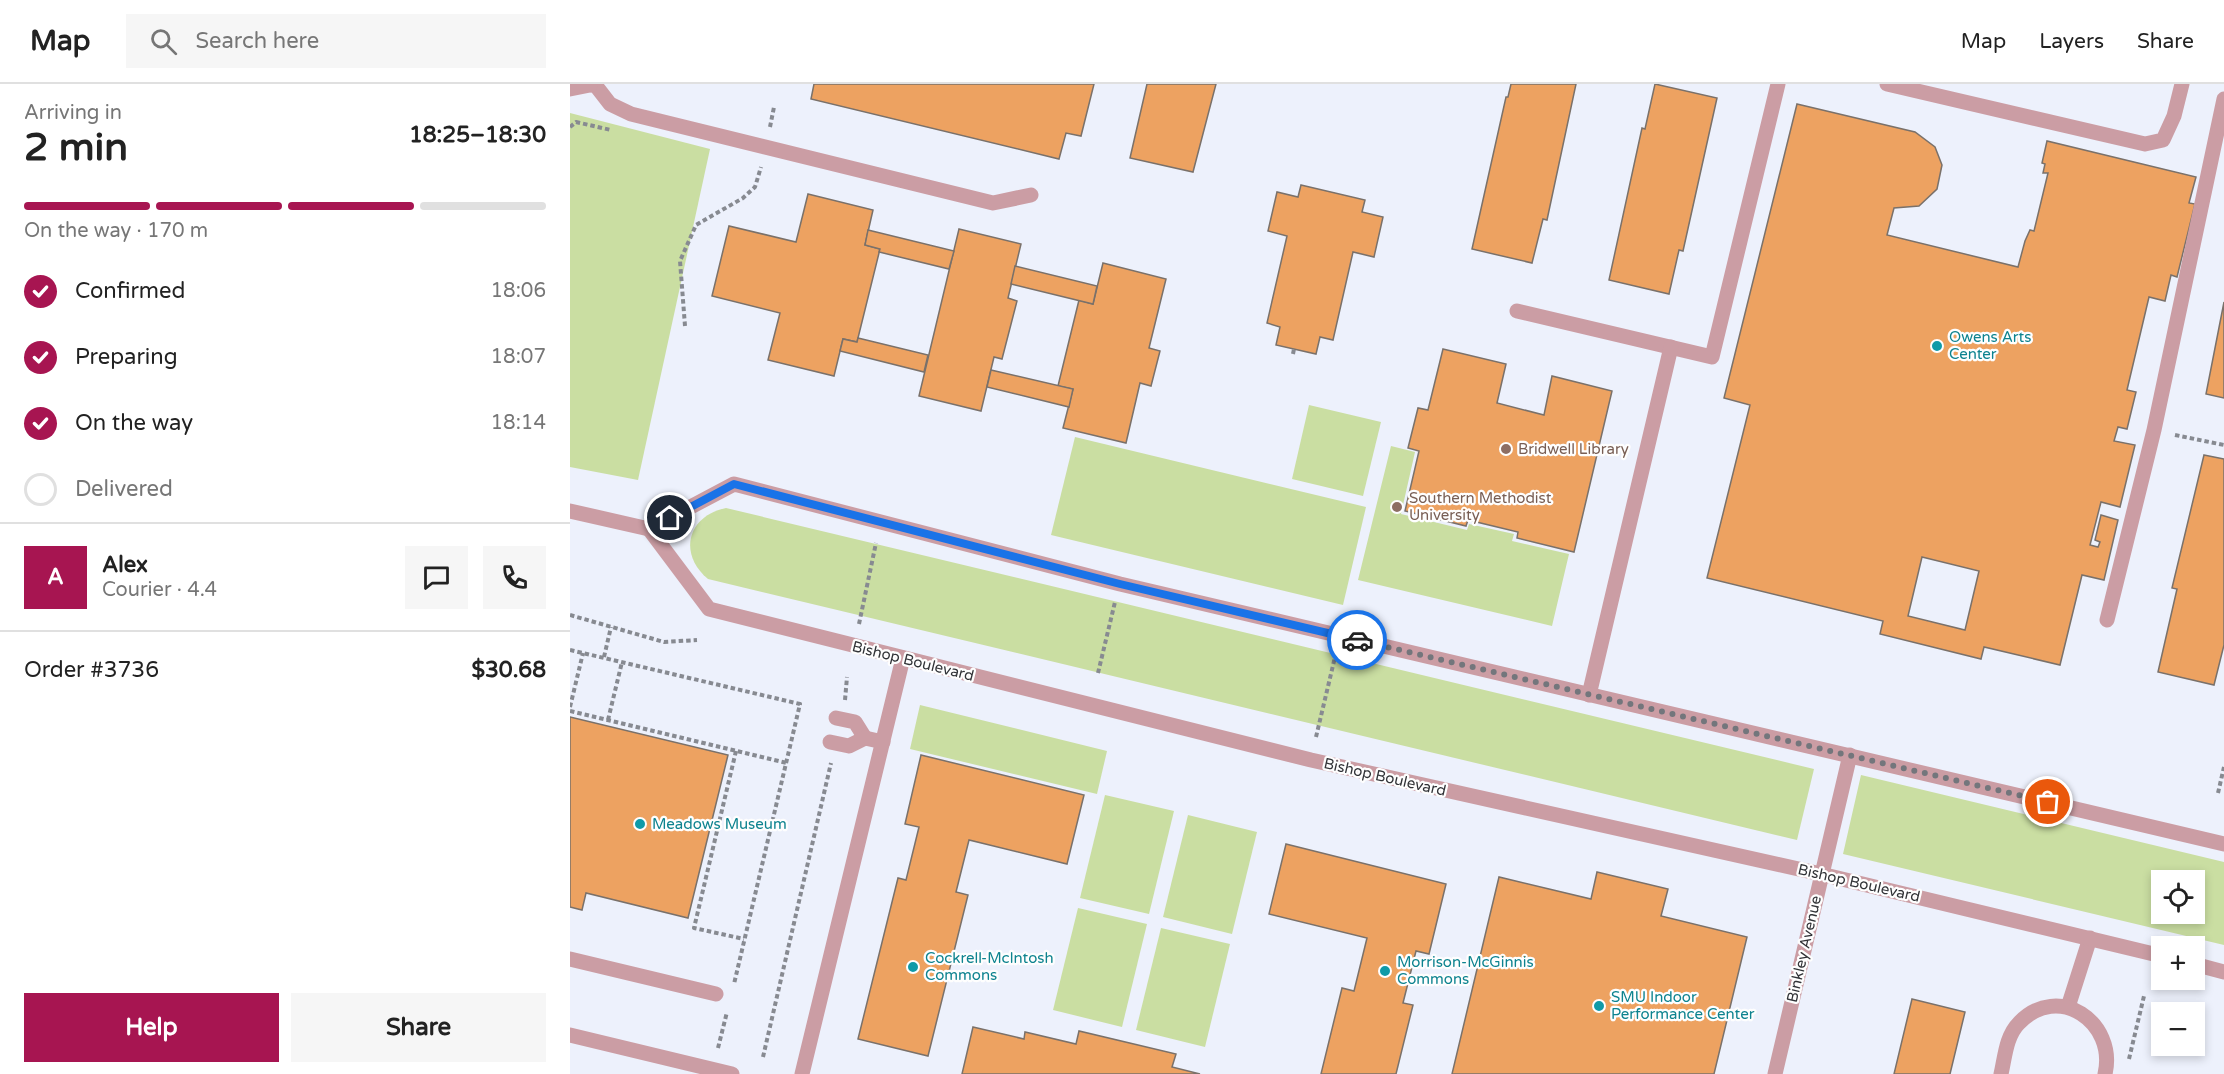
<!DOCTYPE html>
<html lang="en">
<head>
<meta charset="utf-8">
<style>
	:root { --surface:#fff; --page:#f6f6f6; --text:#222; --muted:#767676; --line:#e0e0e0; --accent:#a71551 }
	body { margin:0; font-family:"Varela Round",sans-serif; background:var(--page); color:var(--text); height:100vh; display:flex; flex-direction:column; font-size:22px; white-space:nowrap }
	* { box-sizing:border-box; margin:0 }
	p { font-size:20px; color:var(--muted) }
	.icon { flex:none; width:33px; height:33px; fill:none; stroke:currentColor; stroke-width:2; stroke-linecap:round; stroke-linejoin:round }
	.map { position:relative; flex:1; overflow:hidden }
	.side { display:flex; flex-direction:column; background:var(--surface); width:570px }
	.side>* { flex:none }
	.fabs { position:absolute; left:1581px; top:786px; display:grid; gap:12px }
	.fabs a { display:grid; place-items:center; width:54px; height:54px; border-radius:0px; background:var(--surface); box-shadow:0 3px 9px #0003; font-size:30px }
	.pin { position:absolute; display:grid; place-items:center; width:51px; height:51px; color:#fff; margin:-26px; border:3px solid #fff; border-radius:50%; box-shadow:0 2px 6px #0007 }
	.courier { position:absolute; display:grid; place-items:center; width:60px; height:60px; margin:-30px; border:4px solid #1a73e8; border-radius:50%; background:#fff; color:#222; box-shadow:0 2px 8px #0007 }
	.overview em { font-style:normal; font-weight:700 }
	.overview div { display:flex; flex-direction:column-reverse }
	.overview { display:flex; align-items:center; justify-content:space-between; height:102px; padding:0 24px }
	h1 { font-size:39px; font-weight:700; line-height:45px }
	.bar { display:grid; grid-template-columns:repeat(4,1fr); gap:9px 6px; align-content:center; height:72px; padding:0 24px }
	.bar i { height:8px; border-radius:4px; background:var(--line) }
	.bar .current { background:var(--accent) }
	.bar p { grid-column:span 4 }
	.line { display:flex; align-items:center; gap:15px; padding:0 24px; border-top:2px solid var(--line) }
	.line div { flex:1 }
	.round { display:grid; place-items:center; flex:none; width:63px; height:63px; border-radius:0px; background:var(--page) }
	ol { padding:0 24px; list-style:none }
	li { display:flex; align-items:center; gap:18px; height:66px }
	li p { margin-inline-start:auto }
	li .icon { padding:6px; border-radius:50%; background:var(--accent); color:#fff; stroke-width:4 }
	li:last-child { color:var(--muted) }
	li i { width:33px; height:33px; border:3px solid var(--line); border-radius:50% }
	.button { display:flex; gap:12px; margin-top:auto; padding:12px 24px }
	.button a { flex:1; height:69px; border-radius:0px; background:var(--accent); color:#fff; font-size:24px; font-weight:700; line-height:69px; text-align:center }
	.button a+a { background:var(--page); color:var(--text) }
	header { display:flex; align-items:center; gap:36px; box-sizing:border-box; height:84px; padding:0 30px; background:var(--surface); border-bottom:2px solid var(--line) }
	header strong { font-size:28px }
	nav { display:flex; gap:33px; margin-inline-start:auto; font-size:21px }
	.search { width:420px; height:54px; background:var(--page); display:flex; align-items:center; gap:15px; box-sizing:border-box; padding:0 21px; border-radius:0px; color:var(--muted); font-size:22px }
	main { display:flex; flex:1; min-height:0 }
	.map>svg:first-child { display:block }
	.green { fill:#cadea2; fill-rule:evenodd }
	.building { fill:#eda261; stroke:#7a716a; stroke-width:1.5; fill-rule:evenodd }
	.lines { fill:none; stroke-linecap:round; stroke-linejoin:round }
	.path { stroke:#878a91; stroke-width:4; stroke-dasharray:4.5 3; stroke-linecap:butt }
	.service { stroke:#cb9da4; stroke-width:15 }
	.minor { stroke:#cb9da4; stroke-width:15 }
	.done { stroke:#73767c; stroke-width:6; stroke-dasharray:0 10.8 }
	.route { stroke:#1a73e8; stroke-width:8 }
	.culture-dot { fill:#0f9aa8; stroke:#fefefe; stroke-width:2 }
	.education-dot { fill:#8d6e63; stroke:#fefefe; stroke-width:2 }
	.labels { text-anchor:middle; stroke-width:4.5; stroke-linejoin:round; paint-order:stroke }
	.culture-label { font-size:15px; fill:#0d838f; stroke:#fefefe; text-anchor:start }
	.education-label { font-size:15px; fill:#785e54; stroke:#fefefe; text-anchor:start }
	.street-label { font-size:15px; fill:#313337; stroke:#fefefe }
</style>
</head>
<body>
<header>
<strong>Map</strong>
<div class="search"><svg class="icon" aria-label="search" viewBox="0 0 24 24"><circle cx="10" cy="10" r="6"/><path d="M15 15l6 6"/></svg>Search here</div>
<nav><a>Map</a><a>Layers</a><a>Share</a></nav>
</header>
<main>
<section class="side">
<div class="overview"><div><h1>2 min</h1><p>Arriving in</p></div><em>18:25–18:30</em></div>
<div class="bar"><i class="current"></i><i class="current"></i><i class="current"></i><i></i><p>On the way · 170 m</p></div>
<ol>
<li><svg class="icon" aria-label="check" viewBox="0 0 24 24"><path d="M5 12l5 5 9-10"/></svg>Confirmed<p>18:06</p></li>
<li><svg class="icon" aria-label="check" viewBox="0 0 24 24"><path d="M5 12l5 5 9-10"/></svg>Preparing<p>18:07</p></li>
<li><svg class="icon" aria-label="check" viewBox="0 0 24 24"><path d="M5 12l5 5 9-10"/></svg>On the way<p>18:14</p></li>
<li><i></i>Delivered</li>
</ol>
<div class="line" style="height:108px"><b class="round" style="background:var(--accent);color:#fff">A</b><div><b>Alex</b><p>Courier · 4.4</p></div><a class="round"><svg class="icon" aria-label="chat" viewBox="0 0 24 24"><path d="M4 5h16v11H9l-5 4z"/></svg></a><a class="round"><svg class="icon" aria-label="phone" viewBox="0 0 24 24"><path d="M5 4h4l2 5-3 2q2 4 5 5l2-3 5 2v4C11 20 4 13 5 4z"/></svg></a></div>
<div class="line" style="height:78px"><div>Order #3736</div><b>$30.68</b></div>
<div class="button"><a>Help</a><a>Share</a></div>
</section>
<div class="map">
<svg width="1654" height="990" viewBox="0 0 1654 990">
	<rect width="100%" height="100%" fill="#edf1fc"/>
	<!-- green -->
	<g class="green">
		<polygon points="0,29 140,65 68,396 0,383"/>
		<polygon points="739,321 811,338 793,412 722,395"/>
		<polygon points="505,353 796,423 773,521 481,451"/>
		<polygon points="821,362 845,368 831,430 897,446 899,440 944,450 942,457 999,470 982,542 788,496"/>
		<path d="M 156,424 L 1244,685 L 1227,756 L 138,495 C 108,470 117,432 156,424 Z"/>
		<polygon points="350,621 537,667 527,710 340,665"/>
		<path d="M 1291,691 L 1654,778 L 1654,861 L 1273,770 ZM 1592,796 L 1624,796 L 1624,830 L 1592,830 Z"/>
		<polygon points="535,711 604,727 579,830 510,814"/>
		<polygon points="618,731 687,748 662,850 593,833"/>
		<polygon points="508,824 577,840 552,943 483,926"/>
		<polygon points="591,844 660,860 635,963 566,946"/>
	</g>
	<!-- building -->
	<g class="building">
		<polygon points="244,0 524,0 511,52 496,49 489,75 241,15"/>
		<polygon points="577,0 646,0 623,88 560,74"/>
		<polygon points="941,0 1006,0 977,136 973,135 962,179 902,165 936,13 938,13"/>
		<polygon points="1085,0 1147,14 1113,167 1109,166 1099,210 1039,196 1072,44 1075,45"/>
		<path d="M 1227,20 L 1345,48 L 1365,63 L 1372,81 L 1367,105 L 1349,122 L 1324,124 L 1317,151 L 1448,183 L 1455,157 L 1460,146 L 1464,147 L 1478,89 L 1473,89 L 1475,80 L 1472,79 L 1477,57 L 1626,93 L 1619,119 L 1625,120 L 1607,193 L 1601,191 L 1595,217 L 1579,213 L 1557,306 L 1566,308 L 1557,345 L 1548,343 L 1544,357 L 1565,361 L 1550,423 L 1531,418 L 1520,461 L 1528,463 L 1530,458 L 1525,456 L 1531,431 L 1548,436 L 1534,496 L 1512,491 L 1490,581 L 1414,563 L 1411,575 L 1310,550 L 1313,537 L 1137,494 L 1180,321 L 1154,314 ZM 1352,473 L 1409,487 L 1395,546 L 1338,532 Z"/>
		<polygon points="731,101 795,116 792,128 813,133 804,173 783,168 763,256 750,253 746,270 706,261 710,243 697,239 717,152 698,147 707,108 728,113"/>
		<polygon points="238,110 303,126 295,161 310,165 287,258 273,255 264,292 198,276 210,229 142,212 159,142 226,158"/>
		<polygon points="389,145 451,160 438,214 447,217 432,275 424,273 411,327 349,312"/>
		<polygon points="298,146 384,167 379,185 309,168 310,165 295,161"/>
		<polygon points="533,179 596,195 579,264 590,267 581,302 570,299 556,359 493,344 503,305 488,302 509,216 523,220"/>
		<polygon points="445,182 527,202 523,220 441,200"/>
		<polygon points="1654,218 1654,314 1636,310"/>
		<polygon points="288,254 358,271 354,288 270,267 273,255 287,258"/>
		<polygon points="873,265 936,280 927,319 974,331 982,292 1042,307 1004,468 947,454 948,448 898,436 896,442 835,427 849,367 838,364 848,324 858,326"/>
		<polygon points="421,286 503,305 499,323 417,303"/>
		<polygon points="1634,371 1654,375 1654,561 1644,601 1588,588 1607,505 1602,504"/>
		<polygon points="0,633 158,671 118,834 16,809 12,826 0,823"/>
		<polygon points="351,671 514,711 497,780 399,756 386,808 398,811 358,972 288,955 328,794 336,796 349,743 335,740"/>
		<polygon points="716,760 876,800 859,870 846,867 833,919 843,921 826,990 751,990 772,904 784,907 797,854 699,830"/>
		<polygon points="1027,788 1098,805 1091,832 1177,853 1144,990 882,990 929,793 1021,815"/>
		<polygon points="1342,915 1395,928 1380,990 1324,990"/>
		<polygon points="403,943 454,955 455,948 506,960 509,947 606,970 602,983 630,990 392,990"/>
	</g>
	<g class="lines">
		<!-- path -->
		<g class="path">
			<polyline points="0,43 6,38 41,46"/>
			<polyline points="200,43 204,23"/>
			<polyline points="115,242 110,177 126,141 173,114 185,103 191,83"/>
			<polyline points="723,270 724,265"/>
			<polyline points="1605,351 1654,361"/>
			<polyline points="0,531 94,558 127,556"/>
			<polyline points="289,540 306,459"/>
			<polyline points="0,566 230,620 164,900"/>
			<polyline points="34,573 41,543"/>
			<polyline points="528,589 545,518"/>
			<polyline points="275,616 277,593"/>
			<polyline points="0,623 13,569"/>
			<polyline points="0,627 217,679"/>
			<polyline points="38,636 52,578"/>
			<polyline points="746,653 765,573"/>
			<polyline points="166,667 124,844 174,855"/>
			<polyline points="1648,709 1654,683"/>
			<polyline points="148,964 157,928"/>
			<polyline points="193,973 261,679"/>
			<polyline points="1559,975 1574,912"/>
		</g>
		<!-- service -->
		<g class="service">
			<polyline points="18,0 26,2 40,20 61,30 423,119 461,111"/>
			<polyline points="1317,0 1575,60 1593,56 1604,32 1612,0"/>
			<polyline points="0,5 20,1"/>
			<polyline points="947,227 1142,273 1208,0"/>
			<polyline points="1537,536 1584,346 1654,15"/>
			<polyline points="1019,611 1101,263"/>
			<polyline points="266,634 285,638 295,654"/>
			<polyline points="260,658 279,662 295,654 313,658"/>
			<polyline points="0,875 146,910"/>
			<polyline points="1498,923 1520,854"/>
			<polyline points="0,951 162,990"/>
			<polyline points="232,990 333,574"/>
			<path d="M 1431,990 C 1435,973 1436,952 1449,939 C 1488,898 1547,938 1535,990"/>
		</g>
		<!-- minor -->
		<g class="minor">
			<polyline points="0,427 79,445 164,400 550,500 1654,760"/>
			<polyline points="79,445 139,525 741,676 1251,790 1592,872"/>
			<polyline points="1624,880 1654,888"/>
			<polyline points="1205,990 1280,671"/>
		</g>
	</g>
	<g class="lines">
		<!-- done -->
		<polyline class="done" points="787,556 1478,718"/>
		<!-- route -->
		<polyline class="route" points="100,434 164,400 550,500 787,556"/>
	</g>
	<!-- markers -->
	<g class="culture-dot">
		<circle cx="1367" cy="262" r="6"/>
		<circle cx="70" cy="740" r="6"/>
		<circle cx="343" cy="883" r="6"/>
		<circle cx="815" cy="887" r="6"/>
		<circle cx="1029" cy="922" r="6"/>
	</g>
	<g class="education-dot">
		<circle cx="936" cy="365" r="6"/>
		<circle cx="827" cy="423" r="6"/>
	</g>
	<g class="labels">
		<!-- culture labels -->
		<g class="culture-label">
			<text x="1379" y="258">Owens Arts<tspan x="1379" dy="17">Center</tspan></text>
			<text x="82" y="745">Meadows Museum</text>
			<text x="355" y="879">Cockrell-McIntosh<tspan x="355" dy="17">Commons</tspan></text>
			<text x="827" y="883">Morrison-McGinnis<tspan x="827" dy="17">Commons</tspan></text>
			<text x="1041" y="918">SMU Indoor<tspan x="1041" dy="17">Performance Center</tspan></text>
		</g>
		<!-- education labels -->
		<g class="education-label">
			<text x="948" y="370">Bridwell Library</text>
			<text x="839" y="419">Southern Methodist<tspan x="839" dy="17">University</tspan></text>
		</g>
		<!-- street labels -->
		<g class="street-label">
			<text transform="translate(343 577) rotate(14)" y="5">Bishop Boulevard</text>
			<text transform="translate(815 693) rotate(13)" y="5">Bishop Boulevard</text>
			<text transform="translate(1289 799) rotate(13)" y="5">Bishop Boulevard</text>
			<text transform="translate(1234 865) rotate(-77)" y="5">Binkley Avenue</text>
		</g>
	</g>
</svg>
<div class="fabs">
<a><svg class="icon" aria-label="locate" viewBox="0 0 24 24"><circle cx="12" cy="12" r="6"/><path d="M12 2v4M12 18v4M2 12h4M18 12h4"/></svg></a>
<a>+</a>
<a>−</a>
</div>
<div class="pin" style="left:1478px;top:718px;background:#ea580c"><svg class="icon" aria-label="bag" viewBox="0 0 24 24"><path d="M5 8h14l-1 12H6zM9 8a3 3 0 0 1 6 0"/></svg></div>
<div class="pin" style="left:100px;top:434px;background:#1f2937"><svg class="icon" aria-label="home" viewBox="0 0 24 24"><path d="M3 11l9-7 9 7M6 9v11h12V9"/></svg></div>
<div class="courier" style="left:787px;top:556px"><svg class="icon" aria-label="car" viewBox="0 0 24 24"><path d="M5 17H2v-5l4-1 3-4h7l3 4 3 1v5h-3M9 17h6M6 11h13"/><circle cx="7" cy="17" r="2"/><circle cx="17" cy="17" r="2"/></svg></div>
</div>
</main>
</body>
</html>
